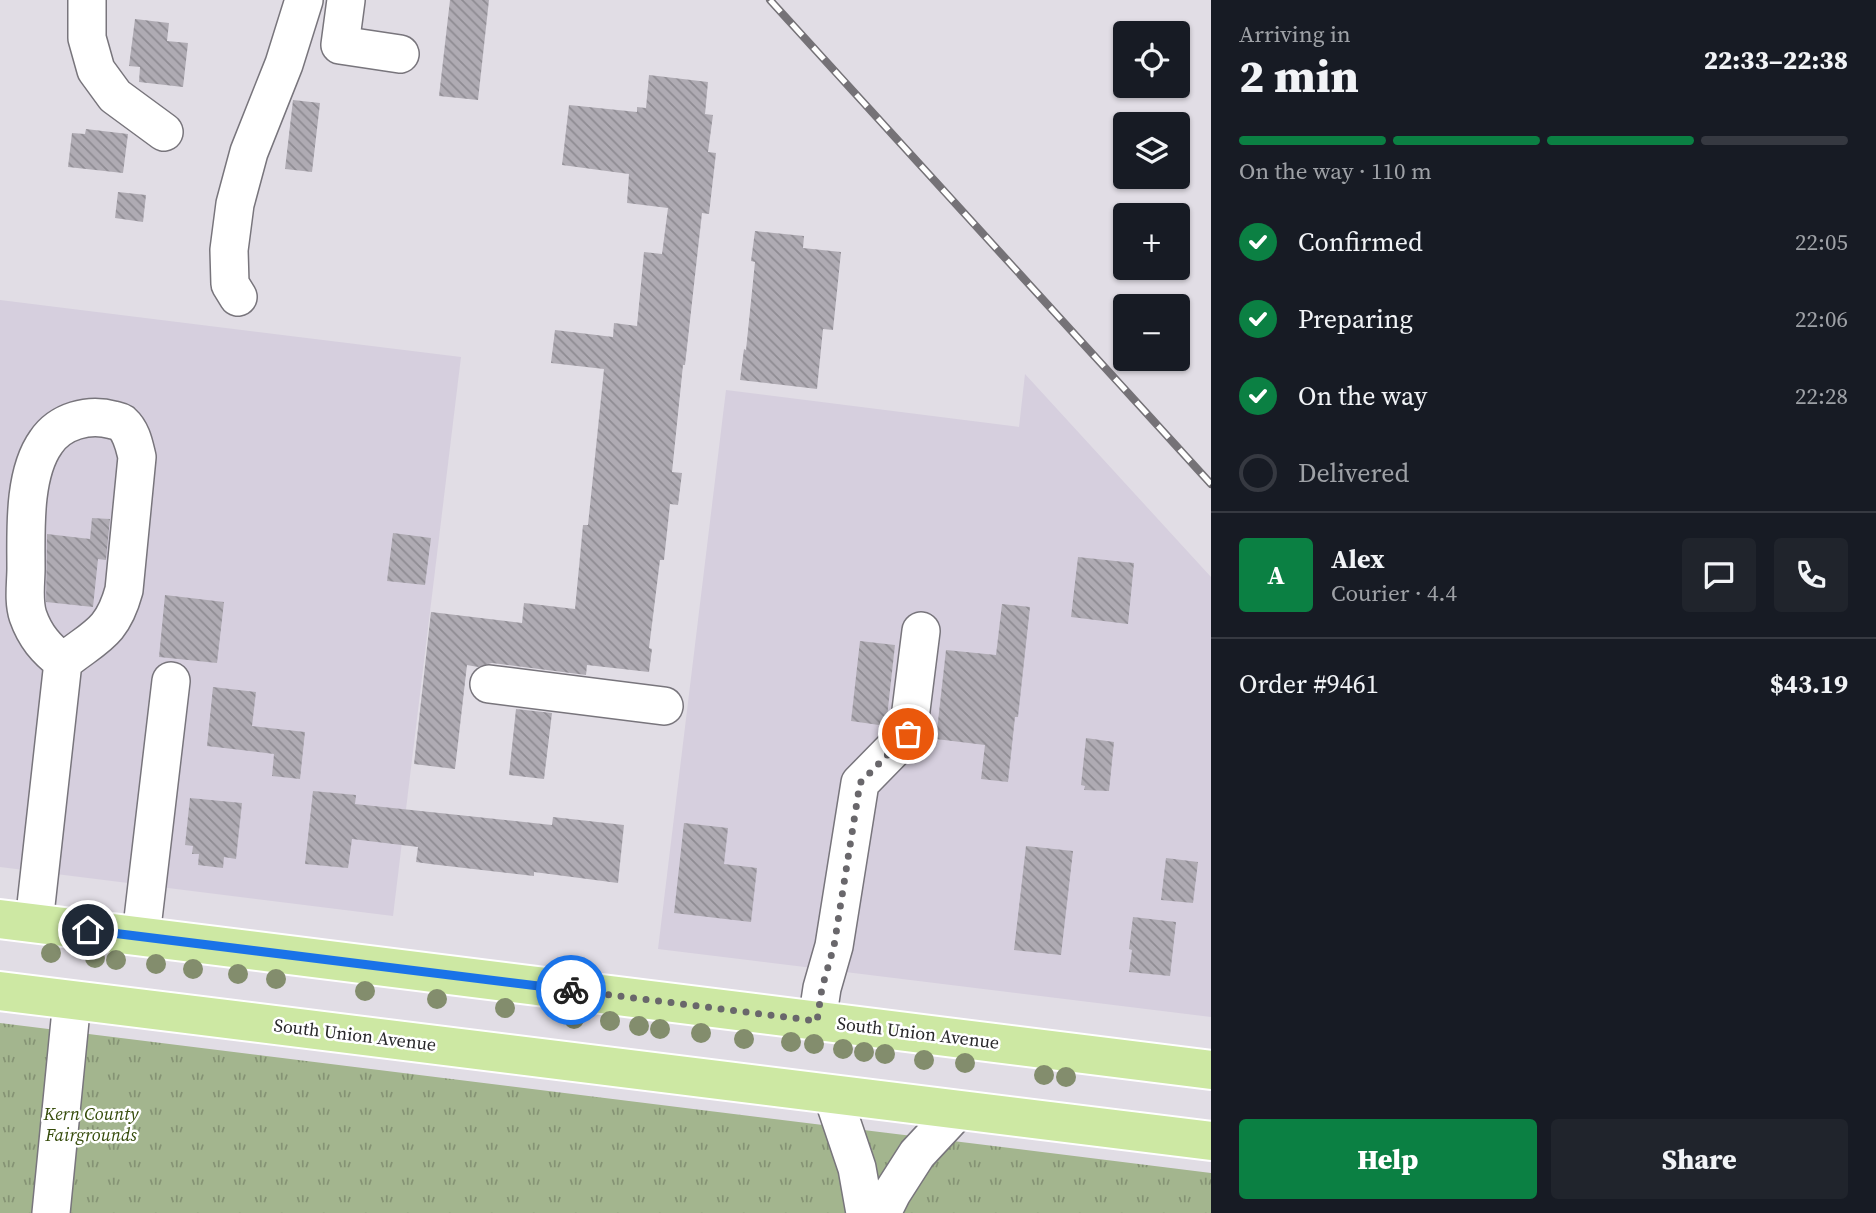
<!DOCTYPE html>
<html lang="en">
<head>
<meta charset="utf-8">
<style>
	:root { --surface:#171b24; --page:#20242c; --text:#f1f3f6; --muted:#9ea1a6; --line:#363941; --accent:#0b8043 }
	body { margin:0; font-family:"Source Serif 4",serif; background:var(--page); color:var(--text); height:100vh; display:flex; flex-direction:column; font-size:26px; white-space:nowrap }
	* { box-sizing:border-box; margin:0 }
	p { font-size:23px; color:var(--muted) }
	.icon { flex:none; width:38px; height:38px; fill:none; stroke:currentColor; stroke-width:2; stroke-linecap:round; stroke-linejoin:round }
	.map { position:relative; flex:1; overflow:hidden }
	.details { display:flex; flex-direction:column; background:var(--surface); width:665px }
	.details>* { flex:none }
	.fabs { position:absolute; left:1113px; top:21px; display:grid; gap:14px }
	.fabs a { display:grid; place-items:center; width:77px; height:77px; border-radius:7px; background:var(--surface); box-shadow:0 2px 5px #0004; font-size:35px }
	.pin { position:absolute; display:grid; place-items:center; width:60px; height:60px; color:#fff; margin:-30px; border:4px solid #fff; border-radius:50%; box-shadow:0 2px 7px #0007 }
	.courier { position:absolute; display:grid; place-items:center; width:70px; height:70px; margin:-35px; border:5px solid #1a73e8; border-radius:50%; background:#fff; color:#222; box-shadow:0 2px 9px #0007 }
	.overview em { font-style:normal; font-weight:800 }
	.overview div { display:flex; flex-direction:column-reverse }
	.overview { display:flex; align-items:center; justify-content:space-between; height:119px; padding:0 28px }
	h1 { font-size:46px; font-weight:800; line-height:52px }
	.bar { display:grid; grid-template-columns:repeat(4,1fr); gap:10px 7px; align-content:center; height:84px; padding:0 28px }
	.bar i { height:9px; border-radius:5px; background:var(--line) }
	.bar .current { background:var(--accent) }
	.bar p { grid-column:span 4 }
	.line { display:flex; align-items:center; gap:18px; padding:0 28px; border-top:2px solid var(--line) }
	.line div { flex:1 }
	.round { display:grid; place-items:center; flex:none; width:74px; height:74px; border-radius:7px; background:var(--page) }
	ol { padding:0 28px; list-style:none }
	li { display:flex; align-items:center; gap:21px; height:77px }
	li p { margin-inline-start:auto }
	li .icon { padding:7px; border-radius:50%; background:var(--accent); color:#fff; stroke-width:4 }
	li:last-child { color:var(--muted) }
	li i { width:38px; height:38px; border:4px solid var(--line); border-radius:50% }
	.primary-button { display:flex; gap:14px; margin-top:auto; padding:14px 28px }
	.primary-button a { flex:1; height:80px; border-radius:7px; background:var(--accent); color:#fff; font-size:28px; font-weight:800; line-height:80px; text-align:center }
	.primary-button a+a { background:var(--page); color:var(--text) }
	main { display:flex; flex:1; min-height:0 }
	.map>svg:first-child { display:block }
	.built { fill:#d6cfde }
	.park { fill:url(#park-tufts) }
	.building { fill:url(#building-back-hatch) }
	.lines { fill:none; stroke-linecap:round; stroke-linejoin:round }
	.minor-casing { stroke:#78757c; stroke-width:40 }
	.major-casing { stroke:#fff; stroke-width:42 }
	.minor { stroke:#fff; stroke-width:37 }
	.major { stroke:#cde8a3; stroke-width:38 }
	.rail-casing { stroke:#757277; stroke-width:8 }
	.rail { stroke:#fff; stroke-width:5; stroke-dasharray:16; stroke-linecap:butt }
	.tree { fill:#838d6d }
	.done { stroke:#69676b; stroke-width:7; stroke-dasharray:0 12.6 }
	.route { stroke:#1a73e8; stroke-width:9 }
	.labels { text-anchor:middle; stroke-width:5; stroke-linejoin:round; paint-order:stroke }
	.street-label { font-size:18px; fill:#28272a; stroke:#fff }
	.park-label { font-size:18px; font-style:italic; fill:#364c0b; stroke:#fff }
</style>
</head>
<body>
<main>
<div class="map">
<svg width="1211" height="1213" viewBox="0 0 1211 1213">
	<defs>
		<pattern id="park-tufts" width="24" height="20" patternUnits="userSpaceOnUse" patternTransform="scale(1.75)"><rect width="24" height="20" fill="#a3b58e"/><path d="M3 7l-1-3M5 7V3M7 7l1-3M15 17l-1-3M17 17v-4M19 17l1-3" fill="none" stroke="#859374"/></pattern>
		<pattern id="building-back-hatch" width="6" height="6" patternUnits="userSpaceOnUse" patternTransform="scale(1.75)"><rect width="6" height="6" fill="#afabb3"/><path d="M-1 5l2 2M0 0l6 6M5-1l2 2" fill="none" stroke="#8e8b92"/></pattern>
	</defs>
	<rect width="100%" height="100%" fill="#e1dde5"/>
	<!-- built -->
	<g class="built">
		<polygon points="0,300 461,357 393,916 0,867"/>
		<polygon points="1025,374 1211,577 1211,1017 658,949 726,390 1019,427"/>
	</g>
	<!-- park -->
	<polygon class="park" points="0,1023 1211,1173 1211,1213 0,1213"/>
	<!-- building -->
	<g class="building">
		<polygon points="450,0 489,0 478,100 439,96"/>
		<polygon points="135,19 169,23 167,41 188,43 183,87 139,82 140,67 129,66"/>
		<polygon points="649,75 708,82 705,114 713,115 708,152 716,153 709,214 702,213 685,365 683,365 672,472 682,473 678,505 670,504 664,560 660,560 649,648 652,649 649,672 587,665 586,675 492,663 478,667 467,665 455,769 414,764 431,612 522,623 524,603 575,609 583,525 588,525 604,369 551,363 555,330 613,337 614,323 637,326 644,252 662,254 668,208 627,203 629,174 562,165 569,105 637,112 637,107 646,108"/>
		<polygon points="293,100 320,103 312,172 285,169"/>
		<polygon points="86,129 128,134 123,173 68,167 72,133 85,134"/>
		<polygon points="118,192 146,195 143,222 115,218"/>
		<polygon points="755,231 804,236 803,248 841,252 833,330 823,329 817,389 740,380 744,349 746,350 755,262 751,261"/>
		<polygon points="92,518 110,519 106,560 98,559 93,607 46,602 47,534 90,539"/>
		<polygon points="393,533 431,538 425,585 387,581"/>
		<polygon points="1078,557 1134,563 1128,624 1071,617"/>
		<polygon points="165,595 224,602 217,663 159,657"/>
		<polygon points="1002,604 1030,607 1018,717 1015,717 1008,782 981,779 985,745 936,739 946,650 996,655"/>
		<polygon points="860,641 895,645 886,726 851,721"/>
		<polygon points="213,687 256,692 252,726 305,732 300,779 272,776 274,754 207,746"/>
		<polygon points="516,709 552,713 544,779 509,775"/>
		<polygon points="1086,738 1114,742 1109,791 1084,790 1085,786 1081,785"/>
		<polygon points="313,791 356,795 355,804 552,825 553,817 624,825 618,883 534,872 534,876 430,864 416,862 418,847 352,839 348,868 305,864"/>
		<polygon points="190,798 242,803 236,859 224,857 223,868 198,865 199,854 192,854 193,846 185,845"/>
		<polygon points="684,823 728,828 724,864 757,868 751,922 674,913"/>
		<polygon points="1026,846 1073,851 1061,955 1014,950"/>
		<polygon points="1166,858 1198,862 1193,903 1161,900"/>
		<polygon points="1133,917 1176,922 1170,976 1129,972 1132,950 1129,949"/>
	</g>
	<g class="lines">
		<!-- minor casing -->
		<g class="minor-casing">
			<g id="minor">
				<polyline points="87,0 87,38 96,70 115,96 164,132"/>
				<polyline points="346,0 340,45 400,54"/>
				<polyline points="238,297 230,284 229,250 235,204 249,152 284,64 304,0"/>
				<polyline points="489,684 664,706"/>
				<path d="M 34,923 L 63,662 C 95,636 112,634 124,590 L 137,457 C 134,445 132,432 122,423 C 119,421 117,421 113,420 C 89,413 60,421 46,442 C 23,474 26,531 26,568 C 26,583 23,601 28,616 C 35,636 46,649 63,662"/>
				<polyline points="141,936 171,681"/>
				<polyline points="817,1021 822,988 834,946 860,783 908,734 921,631"/>
				<polyline points="832,1094 857,1168 865,1213"/>
				<polyline points="51,1213 72,1000"/>
				<polyline points="882,1213 892,1193 917,1154 958,1110"/>
			</g>
		</g>
		<!-- major casing -->
		<g class="major-casing">
			<g id="major">
				<polyline points="0,919 1211,1070"/>
				<polyline points="0,991 1211,1141"/>
			</g>
		</g>
		<!-- minor -->
		<use href="#minor" class="minor"/>
		<!-- major -->
		<use href="#major" class="major"/>
		<!-- rail casing -->
		<g class="rail-casing">
			<polyline id="rail" points="770,0 1211,484"/>
		</g>
		<!-- rail -->
		<use href="#rail" class="rail"/>
	</g>
	<!-- trees -->
	<g class="tree">
		<circle cx="51" cy="953" r="10"/>
		<circle cx="95" cy="958" r="10"/>
		<circle cx="116" cy="960" r="10"/>
		<circle cx="156" cy="964" r="10"/>
		<circle cx="193" cy="969" r="10"/>
		<circle cx="238" cy="974" r="10"/>
		<circle cx="276" cy="979" r="10"/>
		<circle cx="365" cy="991" r="10"/>
		<circle cx="437" cy="999" r="10"/>
		<circle cx="505" cy="1008" r="10"/>
		<circle cx="574" cy="1019" r="10"/>
		<circle cx="610" cy="1021" r="10"/>
		<circle cx="639" cy="1026" r="10"/>
		<circle cx="660" cy="1029" r="10"/>
		<circle cx="701" cy="1033" r="10"/>
		<circle cx="744" cy="1039" r="10"/>
		<circle cx="791" cy="1042" r="10"/>
		<circle cx="814" cy="1044" r="10"/>
		<circle cx="843" cy="1049" r="10"/>
		<circle cx="864" cy="1052" r="10"/>
		<circle cx="885" cy="1054" r="10"/>
		<circle cx="924" cy="1060" r="10"/>
		<circle cx="965" cy="1063" r="10"/>
		<circle cx="1044" cy="1075" r="10"/>
		<circle cx="1066" cy="1077" r="10"/>
	</g>
	<g class="lines">
		<!-- done -->
		<polyline class="done" points="571,990 817,1021 822,988 834,946 860,783 908,734"/>
		<!-- route -->
		<polyline class="route" points="88,930 571,990"/>
	</g>
	<g class="labels">
		<!-- street labels -->
		<g class="street-label">
			<text transform="translate(918 1033) rotate(7)" y="6">South Union Avenue</text>
			<text transform="translate(355 1035) rotate(7)" y="6">South Union Avenue</text>
		</g>
		<!-- park labels -->
		<g class="park-label">
			<text x="91" y="1120">Kern County<tspan x="91" dy="21">Fairgrounds</tspan></text>
		</g>
	</g>
</svg>
<div class="fabs">
<a><svg class="icon" aria-label="locate" viewBox="0 0 24 24"><circle cx="12" cy="12" r="6"/><path d="M12 2v4M12 18v4M2 12h4M18 12h4"/></svg></a>
<a><svg class="icon" aria-label="layers" viewBox="0 0 24 24"><path d="M12 4l9 5-9 5-9-5zM3 14l9 5 9-5"/></svg></a>
<a>+</a>
<a>−</a>
</div>
<div class="pin" style="left:908px;top:734px;background:#ea580c"><svg class="icon" aria-label="bag" viewBox="0 0 24 24"><path d="M5 8h14l-1 12H6zM9 8a3 3 0 0 1 6 0"/></svg></div>
<div class="pin" style="left:88px;top:930px;background:#1f2937"><svg class="icon" aria-label="home" viewBox="0 0 24 24"><path d="M3 11l9-7 9 7M6 9v11h12V9"/></svg></div>
<div class="courier" style="left:571px;top:990px"><svg class="icon" aria-label="bike" viewBox="0 0 24 24"><circle cx="6" cy="16" r="4"/><circle cx="18" cy="16" r="4"/><path d="M6 16l4-8h5l3 8M10 8l3 8H6M13 5h3"/></svg></div>
</div>
<section class="details">
<div class="overview"><div><h1>2 min</h1><p>Arriving in</p></div><em>22:33–22:38</em></div>
<div class="bar"><i class="current"></i><i class="current"></i><i class="current"></i><i></i><p>On the way · 110 m</p></div>
<ol>
<li><svg class="icon" aria-label="check" viewBox="0 0 24 24"><path d="M5 12l5 5 9-10"/></svg>Confirmed<p>22:05</p></li>
<li><svg class="icon" aria-label="check" viewBox="0 0 24 24"><path d="M5 12l5 5 9-10"/></svg>Preparing<p>22:06</p></li>
<li><svg class="icon" aria-label="check" viewBox="0 0 24 24"><path d="M5 12l5 5 9-10"/></svg>On the way<p>22:28</p></li>
<li><i></i>Delivered</li>
</ol>
<div class="line" style="height:126px"><b class="round" style="background:var(--accent);color:#fff">A</b><div><b>Alex</b><p>Courier · 4.4</p></div><a class="round"><svg class="icon" aria-label="chat" viewBox="0 0 24 24"><path d="M4 5h16v11H9l-5 4z"/></svg></a><a class="round"><svg class="icon" aria-label="phone" viewBox="0 0 24 24"><path d="M5 4h4l2 5-3 2q2 4 5 5l2-3 5 2v4C11 20 4 13 5 4z"/></svg></a></div>
<div class="line" style="height:91px"><div>Order #9461</div><b>$43.19</b></div>
<div class="primary-button"><a>Help</a><a>Share</a></div>
</section>
</main>
</body>
</html>
